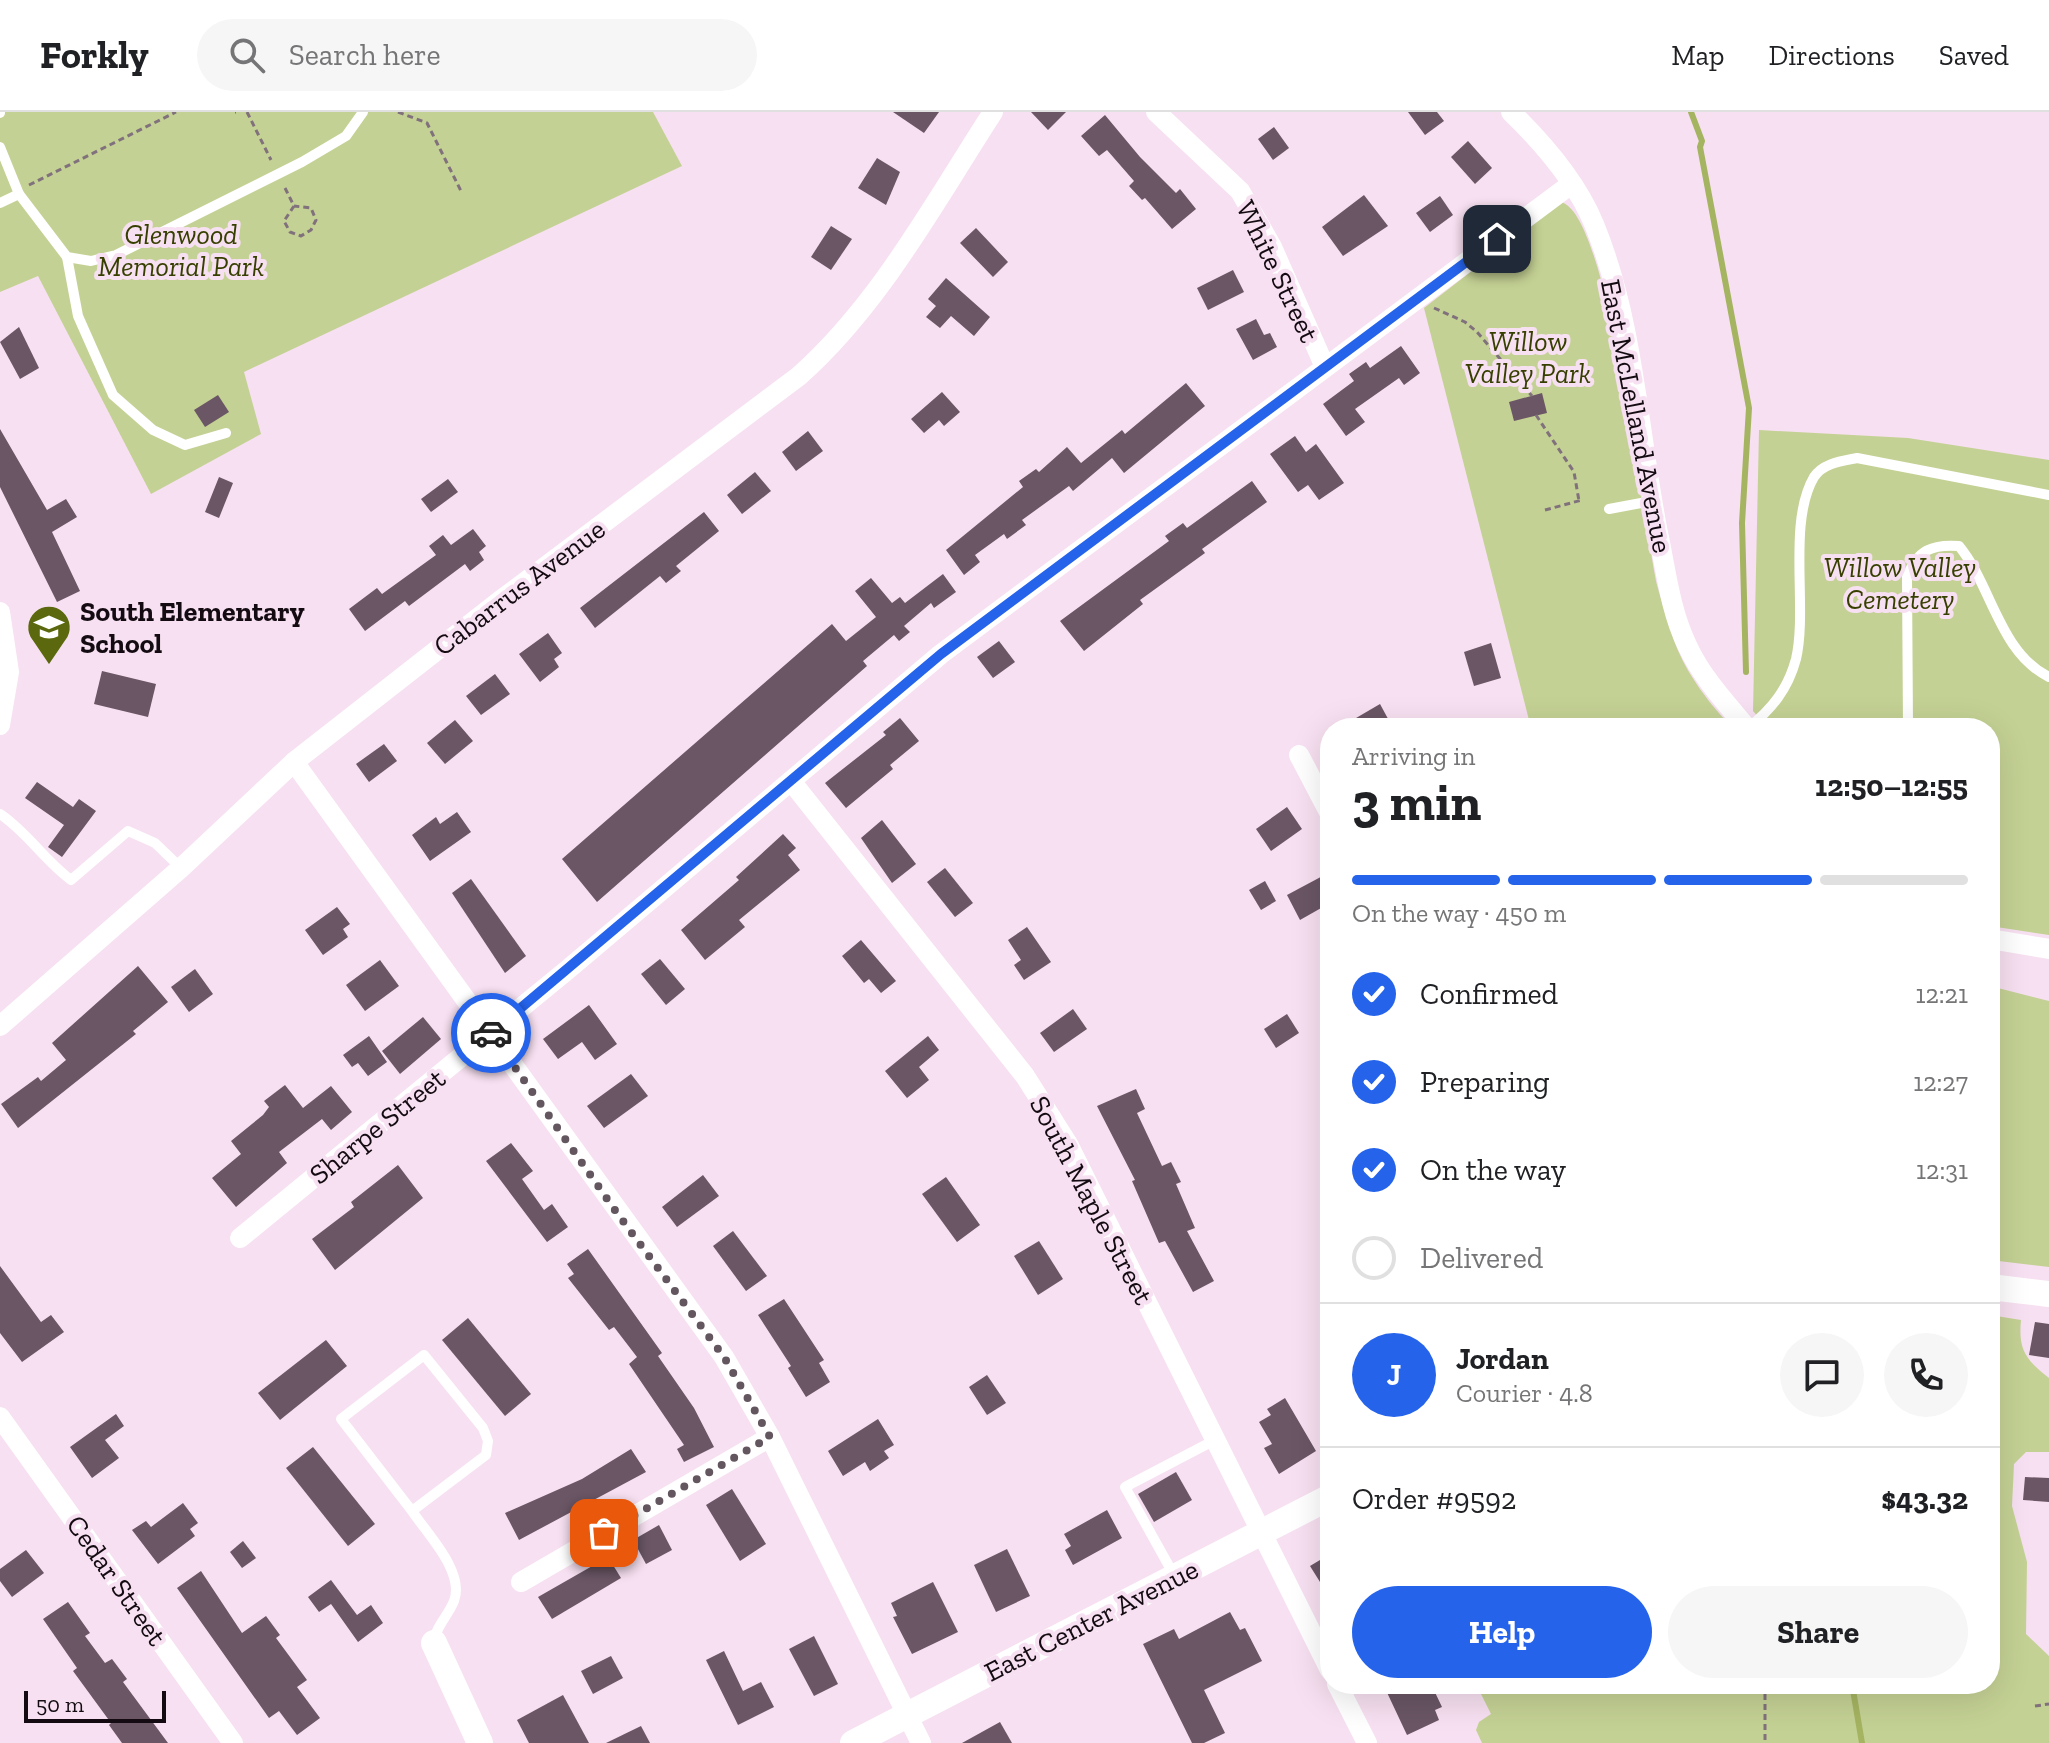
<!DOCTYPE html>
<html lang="en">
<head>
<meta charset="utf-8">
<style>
	:root { --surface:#fff; --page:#f6f6f6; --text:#202124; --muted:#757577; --line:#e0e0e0; --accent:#2563eb }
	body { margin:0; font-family:"Zilla Slab",serif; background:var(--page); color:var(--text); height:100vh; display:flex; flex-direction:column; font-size:30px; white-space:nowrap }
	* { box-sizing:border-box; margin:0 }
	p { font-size:26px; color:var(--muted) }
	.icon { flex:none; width:44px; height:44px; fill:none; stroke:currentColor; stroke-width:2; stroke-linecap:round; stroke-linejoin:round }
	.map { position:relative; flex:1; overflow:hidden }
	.details { position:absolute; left:1320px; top:606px; width:680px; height:976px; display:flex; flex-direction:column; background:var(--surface); border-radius:32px; box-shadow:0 8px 32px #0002 }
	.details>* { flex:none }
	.scale { position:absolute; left:24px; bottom:20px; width:142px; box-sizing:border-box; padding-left:8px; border:4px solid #130b11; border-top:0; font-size:22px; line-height:28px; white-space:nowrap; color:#130b11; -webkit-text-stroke:6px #f7e0f1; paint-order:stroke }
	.pin { position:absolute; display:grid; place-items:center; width:68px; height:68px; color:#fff; margin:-34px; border-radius:16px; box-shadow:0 4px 12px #0006 }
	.courier { position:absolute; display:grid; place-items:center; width:80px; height:80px; margin:-40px; border:6px solid #2563eb; border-radius:50%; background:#fff; color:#222; box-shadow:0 2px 10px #0007 }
	.summary em { font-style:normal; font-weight:700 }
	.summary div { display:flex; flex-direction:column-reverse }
	.summary { display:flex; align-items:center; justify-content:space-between; height:136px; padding:0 32px }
	h1 { font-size:52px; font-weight:700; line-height:60px }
	.bar { display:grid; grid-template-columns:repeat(4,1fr); gap:12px 8px; align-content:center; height:96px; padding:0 32px }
	.bar i { height:10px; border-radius:6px; background:var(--line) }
	.bar .on { background:var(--accent) }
	.bar p { grid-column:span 4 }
	.line { display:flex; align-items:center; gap:20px; padding:0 32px; border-top:2px solid var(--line) }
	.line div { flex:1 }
	.round { display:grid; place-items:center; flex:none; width:84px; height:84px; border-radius:42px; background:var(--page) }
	ol { padding:0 32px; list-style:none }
	li { display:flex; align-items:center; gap:24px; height:88px }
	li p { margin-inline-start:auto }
	li .icon { padding:8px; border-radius:50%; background:var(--accent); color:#fff; stroke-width:4 }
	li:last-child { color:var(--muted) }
	li i { width:44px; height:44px; border:4px solid var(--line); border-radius:50% }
	.cta { display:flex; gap:16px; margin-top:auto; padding:16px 32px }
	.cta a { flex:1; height:92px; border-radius:48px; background:var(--accent); color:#fff; font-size:32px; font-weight:700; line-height:92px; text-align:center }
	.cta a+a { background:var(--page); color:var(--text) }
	header { display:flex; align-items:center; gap:48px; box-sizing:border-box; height:112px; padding:0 40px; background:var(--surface); border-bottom:2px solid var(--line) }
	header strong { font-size:38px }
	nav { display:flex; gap:44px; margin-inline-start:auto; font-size:28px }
	.search { width:560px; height:72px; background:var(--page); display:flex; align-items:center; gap:20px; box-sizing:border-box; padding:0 28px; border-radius:44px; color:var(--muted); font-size:30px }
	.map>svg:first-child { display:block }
	.green { fill:#c4d194 }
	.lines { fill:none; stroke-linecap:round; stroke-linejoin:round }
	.stream { stroke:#a5b461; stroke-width:6 }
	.building { fill:#6a5665 }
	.path { stroke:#80717c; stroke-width:3; stroke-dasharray:6 4; stroke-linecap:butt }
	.service { stroke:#fff; stroke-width:10 }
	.minor { stroke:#fff; stroke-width:20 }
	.tertiary { stroke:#fff; stroke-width:26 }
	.done { stroke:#63565f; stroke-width:8; stroke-dasharray:0 14.4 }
	.route { stroke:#2563eb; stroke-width:10 }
	.labels { text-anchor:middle; stroke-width:8; stroke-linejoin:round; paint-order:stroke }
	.park-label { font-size:28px; font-style:italic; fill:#373f00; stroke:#f7e0f1 }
	.street-label { font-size:28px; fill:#130b11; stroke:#f7e0f1 }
	.poi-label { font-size:28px; font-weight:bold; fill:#130b11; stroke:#f7e0f1; text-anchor:start }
</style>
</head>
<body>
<header>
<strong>Forkly</strong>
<div class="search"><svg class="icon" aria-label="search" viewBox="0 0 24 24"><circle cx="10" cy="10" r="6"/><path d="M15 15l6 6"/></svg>Search here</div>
<nav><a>Map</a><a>Directions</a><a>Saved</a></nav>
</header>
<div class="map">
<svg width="2049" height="1631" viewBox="0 0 2049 1631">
	<rect width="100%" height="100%" fill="#f7e0f1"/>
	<!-- green -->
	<g class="green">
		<polygon points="0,0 653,0 682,54 244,260 261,322 151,382 38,164 0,180"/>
		<path d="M 1561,90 C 1610,102 1644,416 1657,473 C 1662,492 1669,512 1675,531 C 1686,561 1710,593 1733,616 L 1531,616 L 1424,196 Z"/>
		<polygon points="1759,318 1908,326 2049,348 2049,823 1990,814 1990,616 1768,616 1753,599"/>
		<polygon points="1990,874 2049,889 2049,1155 1990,1148"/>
		<path d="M 1990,1203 L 2021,1208 C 2018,1238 2026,1248 2049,1266 L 2049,1340 L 2026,1340 L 2014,1352 L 2012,1394 L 2027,1450 L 2026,1522 L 2049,1544 L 2049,1631 L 1482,1631 L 1476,1618 L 1479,1610 L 1491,1602 L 1476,1572 L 1990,1572 Z"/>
	</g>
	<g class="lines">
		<!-- stream -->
		<g class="stream">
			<polyline points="1691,0 1702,29 1700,35 1749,296 1742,411 1746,560"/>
			<polyline points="1852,1572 1862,1631"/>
		</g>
	</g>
	<!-- building -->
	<g class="building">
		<polygon points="893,0 939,0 924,21"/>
		<polygon points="1031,0 1066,0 1048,18"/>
		<polygon points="1408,0 1437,0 1444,9 1425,23"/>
		<polygon points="1105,3 1140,45 1176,81 1180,77 1196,97 1172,117 1145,86 1142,88 1129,74 1134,69 1107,38 1099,44 1081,24"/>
		<polygon points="1274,15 1289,36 1273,48 1258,27"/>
		<polygon points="1468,29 1492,56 1475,72 1451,45"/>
		<polygon points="877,46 900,60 886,93 858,76"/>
		<polygon points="1364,83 1388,114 1343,144 1322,115"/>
		<polygon points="1440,84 1453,103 1430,120 1416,101"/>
		<polygon points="831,114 852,127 831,158 811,145"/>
		<polygon points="976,116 1008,150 993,165 960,131"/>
		<polygon points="1233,158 1244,180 1208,198 1197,176"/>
		<polygon points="946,166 990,205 974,224 951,204 940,216 926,205 936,194 928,187"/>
		<polygon points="1256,207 1264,223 1270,221 1277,235 1253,248 1236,217"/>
		<polygon points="19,215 39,256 20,267 0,230"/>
		<polygon points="1401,234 1420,261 1404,273 1399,266 1355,297 1365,310 1346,324 1323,292 1354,269 1349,262 1366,250 1370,256"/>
		<polygon points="1186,271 1205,294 1124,361 1112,346 1073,379 1069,374 1022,408 1026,413 1007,427 1004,422 975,443 980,450 964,463 946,438 1023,375 1019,369 1036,357 1039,360 1067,335 1081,351 1122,318 1125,322"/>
		<polygon points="942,280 960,300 944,314 939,308 924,321 911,307"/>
		<polygon points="1542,281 1547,301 1514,309 1509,290"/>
		<polygon points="218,283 229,300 205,315 194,298"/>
		<polygon points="0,317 47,398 66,387 77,405 52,420 80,479 57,490 0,375"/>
		<polygon points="808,319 823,339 796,359 782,340"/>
		<polygon points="1295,324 1306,340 1316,332 1344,371 1319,388 1308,373 1298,380 1270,342"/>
		<polygon points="755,360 771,379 742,402 727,383"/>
		<polygon points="219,365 233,371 219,406 205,400"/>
		<polygon points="448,367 458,380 431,400 421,387"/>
		<polygon points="1252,369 1267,390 1202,437 1205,441 1140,488 1143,492 1084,539 1060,509 1169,429 1165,424 1183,411 1187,416"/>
		<polygon points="704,400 719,419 676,454 681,459 666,471 660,464 595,516 580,496"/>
		<polygon points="473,417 486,434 479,440 484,448 470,459 465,452 409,494 405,489 365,519 349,497 377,476 382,482 436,443 429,434 443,423 451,433"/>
		<polygon points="943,462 956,480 934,496 931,491 904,514 910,520 899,529 894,523 863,549 867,554 597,790 562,747 832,512 846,529 876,505 855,479 871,466 892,491 900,485 905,491"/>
		<polygon points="548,521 562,541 554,547 559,555 540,570 519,542"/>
		<polygon points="999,529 1015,550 993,566 977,545"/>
		<polygon points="1491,531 1501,566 1474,574 1464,540"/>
		<polygon points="102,559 156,572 148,605 94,592"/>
		<polygon points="495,562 510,582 481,603 466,584"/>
		<polygon points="1380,592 1393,616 1339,616"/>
		<polygon points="900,606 919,629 890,653 893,657 846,696 825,671 886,623 883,620"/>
		<polygon points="455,608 473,629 445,652 427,631"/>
		<polygon points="384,632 397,649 369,670 356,652"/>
		<polygon points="37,670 73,695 79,687 96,699 62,745 48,735 64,713 25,686"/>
		<polygon points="1287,695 1302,717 1271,739 1256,717"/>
		<polygon points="457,700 471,720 430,749 412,723 436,705 440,712"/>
		<polygon points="882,708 916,752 892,771 861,726"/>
		<polygon points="783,722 796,736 788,743 800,758 739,808 745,815 705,848 681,818 739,768 736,765"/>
		<polygon points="945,756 973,791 955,805 927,770"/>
		<polygon points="1330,760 1330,791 1300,808 1287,783"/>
		<polygon points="471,767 526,844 505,861 452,781"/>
		<polygon points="1265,769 1276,789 1261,798 1249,778"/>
		<polygon points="337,795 350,812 343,817 348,825 323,843 305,818"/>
		<polygon points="1027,815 1051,850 1024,868 1014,853 1021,848 1008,828"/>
		<polygon points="861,828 896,869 881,881 869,867 864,871 842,844"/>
		<polygon points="660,847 685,877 666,893 641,862"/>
		<polygon points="380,848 399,874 365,899 346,873"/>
		<polygon points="138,854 168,890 133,919 136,922 18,1016 1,992 38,965 41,969 66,948 52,931"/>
		<polygon points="195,857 213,882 189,900 171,875"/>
		<polygon points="589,893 617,932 595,948 582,930 558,947 543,927"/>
		<polygon points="1073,897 1087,917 1054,940 1040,921"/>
		<polygon points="1287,902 1299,921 1276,936 1264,917"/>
		<polygon points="423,905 441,927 400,962 382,939"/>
		<polygon points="369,924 387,950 368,964 358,951 352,955 343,943"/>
		<polygon points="928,924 939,938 919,955 929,968 907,986 885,959"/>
		<polygon points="631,962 648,984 604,1016 587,994"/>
		<polygon points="285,973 303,996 331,974 352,1000 331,1018 322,1007 279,1040 287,1051 236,1095 212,1066 241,1042 231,1029 263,1003 269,995 264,989"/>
		<polygon points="1136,977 1145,997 1137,1001 1162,1054 1171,1050 1181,1070 1176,1072 1195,1116 1187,1119 1214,1169 1193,1180 1165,1129 1159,1131 1132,1069 1135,1068 1097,994"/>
		<polygon points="511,1031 533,1059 522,1067 544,1098 552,1092 568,1115 547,1130 486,1049"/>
		<polygon points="398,1053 423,1086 335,1158 312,1127 354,1095 351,1090"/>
		<polygon points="703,1063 719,1084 677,1115 662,1095"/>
		<polygon points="946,1065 980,1113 957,1130 922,1082"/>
		<polygon points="733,1119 767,1164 746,1179 713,1134"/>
		<polygon points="1039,1129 1063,1167 1038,1183 1014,1144"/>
		<polygon points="588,1137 662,1241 658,1244 694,1296 714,1335 684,1350 677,1337 684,1333 629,1252 637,1245 614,1215 609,1218 568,1166 574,1162 567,1152"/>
		<polygon points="0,1154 41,1210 51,1203 64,1220 22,1250 0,1221"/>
		<polygon points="784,1187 824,1248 819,1251 830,1270 806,1285 788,1256 791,1254 758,1203"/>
		<polygon points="468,1206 531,1282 505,1304 442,1228"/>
		<polygon points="2035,1210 2049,1212 2049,1246 2029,1243"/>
		<polygon points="326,1228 347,1254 280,1308 258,1281"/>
		<polygon points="987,1263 1006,1291 987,1303 969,1275"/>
		<polygon points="1285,1286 1316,1339 1279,1362 1264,1336 1272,1332 1259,1310 1271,1303 1267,1297"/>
		<polygon points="116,1302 124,1314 105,1328 119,1346 92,1366 70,1335"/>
		<polygon points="878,1307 894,1333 884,1339 889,1346 870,1359 865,1350 843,1364 828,1339"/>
		<polygon points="313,1335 375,1412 348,1434 286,1356"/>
		<polygon points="631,1337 646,1360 519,1428 505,1401 582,1367"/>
		<polygon points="1176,1360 1192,1388 1154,1410 1138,1382"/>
		<polygon points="2025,1365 2049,1366 2049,1390 2023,1388"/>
		<polygon points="732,1377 766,1432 740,1449 706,1393"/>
		<polygon points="183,1391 198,1411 190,1417 195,1424 158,1452 132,1418 146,1409 151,1415"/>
		<polygon points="1107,1398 1122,1426 1073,1453 1065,1438 1071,1434 1064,1422"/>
		<polygon points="659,1413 672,1438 646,1452 633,1428"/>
		<polygon points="243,1429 256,1446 242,1456 230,1440"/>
		<polygon points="1007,1437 1030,1484 996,1500 974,1453"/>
		<polygon points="26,1438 44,1461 12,1485 0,1469 0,1457"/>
		<polygon points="1330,1442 1330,1486 1310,1454"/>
		<polygon points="608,1445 621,1466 552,1507 538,1485"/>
		<polygon points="201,1459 242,1521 266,1504 280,1523 276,1526 307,1568 297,1575 320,1606 297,1623 279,1599 269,1606 177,1476"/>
		<polygon points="331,1468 357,1503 371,1493 383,1511 358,1530 331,1492 319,1500 308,1485"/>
		<polygon points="933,1470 958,1520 912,1542 893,1505 897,1504 891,1491"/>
		<polygon points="68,1490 90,1521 85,1524 105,1551 112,1547 127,1567 123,1570 168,1631 122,1631 109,1613 111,1611 73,1559 77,1556 43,1507"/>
		<polygon points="1230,1500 1240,1518 1245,1516 1262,1549 1204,1578 1225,1621 1204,1631 1192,1631 1143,1532 1174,1517 1179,1527"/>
		<polygon points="814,1524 838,1572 814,1584 789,1537"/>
		<polygon points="724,1539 743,1579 761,1570 774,1595 738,1613 706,1548"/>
		<polygon points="611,1544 623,1566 593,1582 581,1559"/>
		<polygon points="1383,1572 1431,1572 1442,1595 1435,1598 1439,1608 1407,1623"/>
		<polygon points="563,1583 589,1631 529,1631 517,1608"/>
		<polygon points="1000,1610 1012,1631 962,1631"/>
		<polygon points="641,1614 650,1631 606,1631"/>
	</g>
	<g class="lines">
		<!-- path -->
		<g class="path">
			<polyline points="235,0 236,0"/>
			<polyline points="247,0 271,48"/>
			<polyline points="398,0 427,11 462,81"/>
			<polyline points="29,73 176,0"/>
			<polyline points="285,76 294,94 284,109 290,120 301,124 311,118 316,108 311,96 294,94"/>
			<polyline points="1434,196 1465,210 1477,220 1532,284"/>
			<polyline points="1536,303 1574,360 1579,389"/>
			<polyline points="1545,398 1582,388"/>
			<polyline points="1765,1572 1765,1631"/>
			<polyline points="2035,1594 2049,1592"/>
		</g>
		<!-- service -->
		<g class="service">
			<polyline points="0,1 0,0"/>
			<polyline points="0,35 19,82 67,145 91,149 116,143 302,50 346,24 363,0"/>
			<polyline points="0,91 19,82"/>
			<polyline points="67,145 78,204 113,283 153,318 185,333 226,321"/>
			<polyline points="1609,397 1652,389"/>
			<path d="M 1748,616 C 1772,597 1788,577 1796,547 C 1808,496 1787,411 1814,365 C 1823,351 1842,349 1857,346 L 2049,383"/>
			<path d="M 1908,616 L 1907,465 C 1917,438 1932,432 1959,434 C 1992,474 1999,540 2049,565"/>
			<path d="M 0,702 C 28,721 44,748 71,768 L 128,719 L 155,731 L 181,756"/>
			<path d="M 412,1399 L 341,1307 L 424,1243 L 483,1316 L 488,1329 L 486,1343 L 412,1399 C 428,1423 465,1460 454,1489 C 448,1504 436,1514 434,1529"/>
			<polyline points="1174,1463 1125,1375 1215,1328"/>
		</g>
		<!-- minor -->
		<g class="minor">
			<polyline points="1156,0 1240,79 1272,135 1325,255"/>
			<path d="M 1511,0 C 1543,31 1577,71 1594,112 C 1634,209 1638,319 1658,421 C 1666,458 1670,498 1687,533 C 1701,564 1725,590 1747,616"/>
			<polyline points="0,500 9,560 0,613"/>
			<polyline points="1299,643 1330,702"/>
			<polyline points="294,650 724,1245 770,1325 921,1631"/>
			<polyline points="791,669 1025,964 1068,1032 1330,1558"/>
			<polyline points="1990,827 2049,837"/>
			<path d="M 0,914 L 181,756 L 294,650 L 501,488 L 799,264 C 880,192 934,91 993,0"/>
			<polyline points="240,1126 566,859 941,542 1570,73"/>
			<polyline points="0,1305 233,1631"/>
			<polyline points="521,1470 770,1325"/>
			<polyline points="1337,1572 1367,1631"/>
		</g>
		<!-- tertiary -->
		<g class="tertiary">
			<polyline points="1990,1175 2049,1182"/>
			<polyline points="434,1531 480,1631"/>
			<polyline points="853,1631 1330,1385"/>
		</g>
	</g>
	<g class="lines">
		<!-- done -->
		<polyline class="done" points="491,921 617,1101 724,1245 770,1325 604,1421"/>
		<!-- route -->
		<polyline class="route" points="491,921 941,542 1497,127"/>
	</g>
	<!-- icons -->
	<defs>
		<g id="school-pin" transform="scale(2.3)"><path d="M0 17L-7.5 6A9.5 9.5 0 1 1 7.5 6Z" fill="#5c680d" stroke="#f7e0f1"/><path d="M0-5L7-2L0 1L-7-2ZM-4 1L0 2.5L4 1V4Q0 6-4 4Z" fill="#fff"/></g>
	</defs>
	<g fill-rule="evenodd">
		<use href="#school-pin" x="49" y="515"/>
	</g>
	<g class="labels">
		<!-- park labels -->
		<g class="park-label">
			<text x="181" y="132">Glenwood<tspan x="181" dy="32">Memorial Park</tspan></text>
			<text x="1528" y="239">Willow<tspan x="1528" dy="32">Valley Park</tspan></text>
			<text x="1900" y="465">Willow Valley<tspan x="1900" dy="32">Cemetery</tspan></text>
		</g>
		<!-- street labels -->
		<g class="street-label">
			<text transform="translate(1278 159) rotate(64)" y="10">White Street</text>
			<text transform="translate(1637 304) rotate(79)" y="10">East McLelland Avenue</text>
			<text transform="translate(519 475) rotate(-37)" y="10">Cabarrus Avenue</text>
			<text transform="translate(377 1014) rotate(-39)" y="10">Sharpe Street</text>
			<text transform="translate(1092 1088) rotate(62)" y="10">South Maple Street</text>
			<text transform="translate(117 1468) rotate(55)" y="10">Cedar Street</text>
			<text transform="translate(1091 1508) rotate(-27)" y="10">East Center Avenue</text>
		</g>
		<!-- poi labels -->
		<g class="poi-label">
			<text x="80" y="509">South Elementary<tspan x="80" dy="32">School</tspan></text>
		</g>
	</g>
</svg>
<div class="scale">50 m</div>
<div class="pin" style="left:604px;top:1421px;background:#ea580c"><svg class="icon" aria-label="bag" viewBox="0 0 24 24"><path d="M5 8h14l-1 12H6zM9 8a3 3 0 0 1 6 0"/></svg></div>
<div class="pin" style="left:1497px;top:127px;background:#1f2937"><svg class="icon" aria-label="home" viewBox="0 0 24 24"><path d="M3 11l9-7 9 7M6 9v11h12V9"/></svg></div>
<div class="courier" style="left:491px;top:921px"><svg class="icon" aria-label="car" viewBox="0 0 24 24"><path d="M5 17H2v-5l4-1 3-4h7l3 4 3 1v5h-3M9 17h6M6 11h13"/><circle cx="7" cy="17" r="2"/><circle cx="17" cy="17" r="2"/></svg></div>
<section class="details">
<div class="summary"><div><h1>3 min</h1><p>Arriving in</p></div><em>12:50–12:55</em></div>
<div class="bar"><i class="on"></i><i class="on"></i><i class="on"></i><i></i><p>On the way · 450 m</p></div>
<ol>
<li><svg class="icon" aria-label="check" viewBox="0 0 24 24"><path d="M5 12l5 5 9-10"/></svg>Confirmed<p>12:21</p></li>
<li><svg class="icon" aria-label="check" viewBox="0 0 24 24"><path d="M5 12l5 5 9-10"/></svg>Preparing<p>12:27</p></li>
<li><svg class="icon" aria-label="check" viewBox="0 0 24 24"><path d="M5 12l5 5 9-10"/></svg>On the way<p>12:31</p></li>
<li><i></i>Delivered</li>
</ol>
<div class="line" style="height:144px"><b class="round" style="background:var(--accent);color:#fff">J</b><div><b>Jordan</b><p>Courier · 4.8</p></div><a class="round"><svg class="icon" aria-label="chat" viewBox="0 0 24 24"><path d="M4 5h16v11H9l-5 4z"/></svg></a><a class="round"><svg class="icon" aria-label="phone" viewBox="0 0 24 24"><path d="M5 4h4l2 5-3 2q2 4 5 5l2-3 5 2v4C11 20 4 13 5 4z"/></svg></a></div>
<div class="line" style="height:104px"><div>Order #9592</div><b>$43.32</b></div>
<div class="cta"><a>Help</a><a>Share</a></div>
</section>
</div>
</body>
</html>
